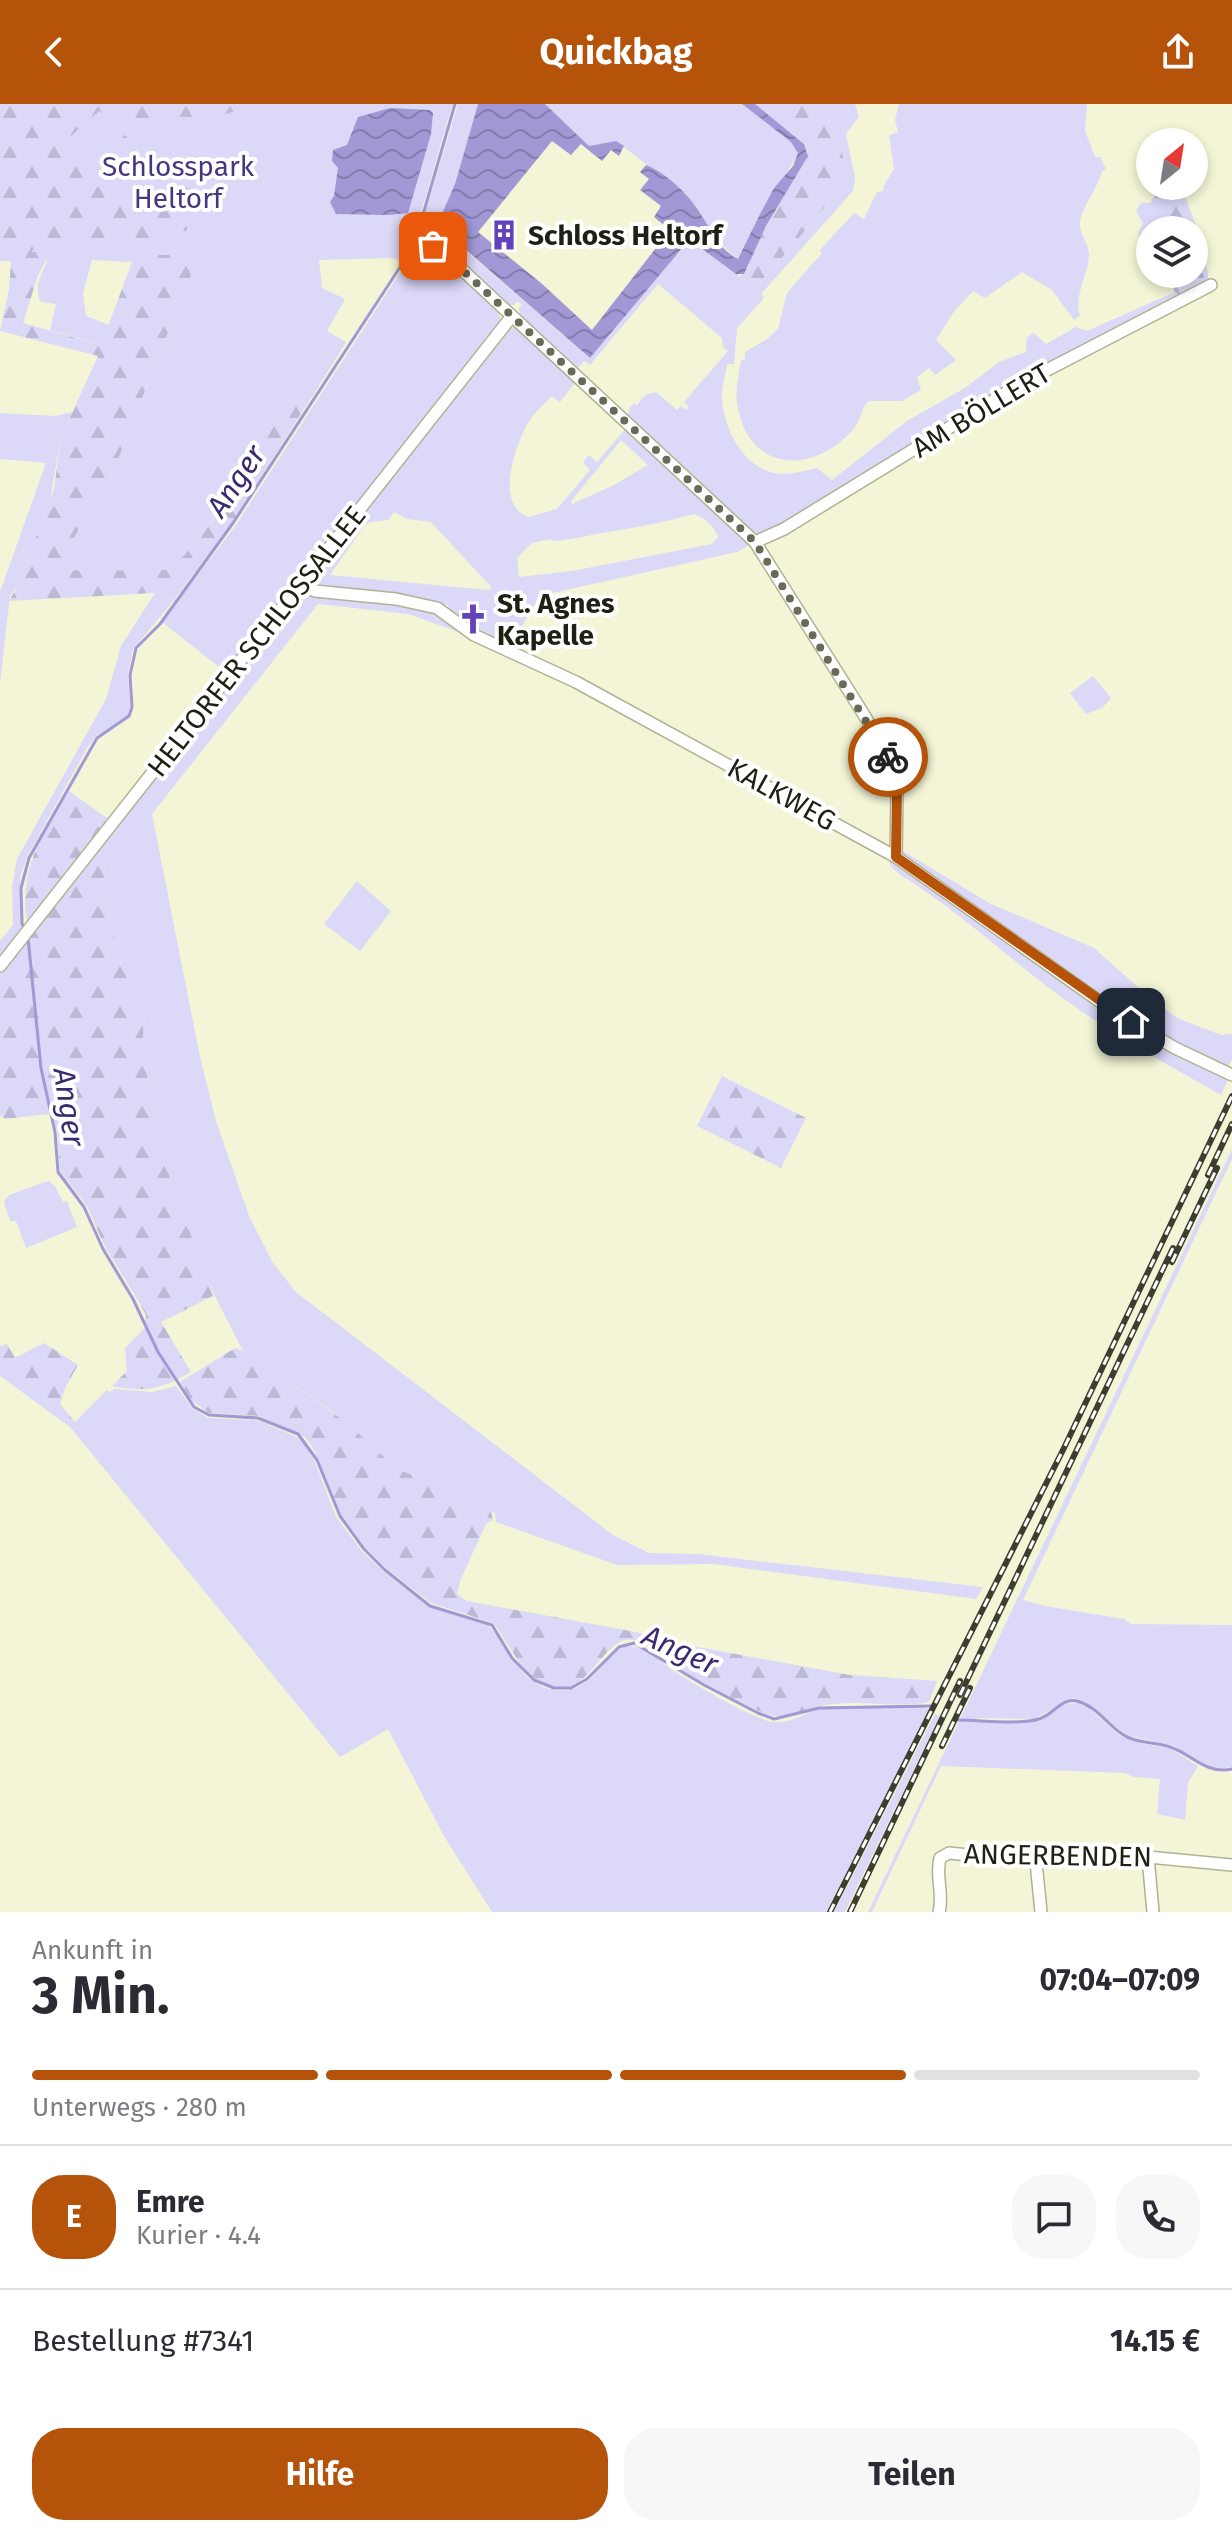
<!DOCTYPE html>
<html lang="de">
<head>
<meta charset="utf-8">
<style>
	:root { --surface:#fff; --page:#f7f7f7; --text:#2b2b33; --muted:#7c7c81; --line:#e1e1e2; --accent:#b45309 }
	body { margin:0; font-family:"Fira Sans",sans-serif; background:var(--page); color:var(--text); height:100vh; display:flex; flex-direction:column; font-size:30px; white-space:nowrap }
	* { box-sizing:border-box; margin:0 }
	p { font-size:26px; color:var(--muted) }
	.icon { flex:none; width:44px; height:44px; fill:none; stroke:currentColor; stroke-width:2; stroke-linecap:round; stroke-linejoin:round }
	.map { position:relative; height:1808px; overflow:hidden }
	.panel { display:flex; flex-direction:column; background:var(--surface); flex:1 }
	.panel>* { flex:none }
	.needle { width:52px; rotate:30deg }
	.controls { position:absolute; left:1136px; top:24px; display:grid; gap:16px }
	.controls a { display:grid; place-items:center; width:72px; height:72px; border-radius:50%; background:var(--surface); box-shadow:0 4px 12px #0003; font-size:40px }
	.pin { position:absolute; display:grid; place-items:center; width:68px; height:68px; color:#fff; margin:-34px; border-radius:16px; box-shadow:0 4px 12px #0006 }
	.courier { position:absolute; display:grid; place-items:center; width:80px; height:80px; margin:-40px; border:6px solid #b45309; border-radius:50%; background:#fff; color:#222; box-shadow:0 2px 10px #0007 }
	.head em { font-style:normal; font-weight:700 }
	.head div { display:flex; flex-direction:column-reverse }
	.head { display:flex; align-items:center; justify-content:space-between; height:136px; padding:0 32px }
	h1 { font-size:52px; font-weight:700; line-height:60px }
	.bar { display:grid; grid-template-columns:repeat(4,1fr); gap:12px 8px; align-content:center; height:96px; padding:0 32px }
	.bar i { height:10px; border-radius:6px; background:var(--line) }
	.bar .on { background:var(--accent) }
	.bar p { grid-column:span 4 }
	.line { display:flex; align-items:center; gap:20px; padding:0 32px; border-top:2px solid var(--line) }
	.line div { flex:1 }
	.round { display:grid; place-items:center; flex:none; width:84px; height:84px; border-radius:32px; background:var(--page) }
	.primary-button { display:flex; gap:16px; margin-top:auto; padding:16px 32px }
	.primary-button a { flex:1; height:92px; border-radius:32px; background:var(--accent); color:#fff; font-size:32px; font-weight:700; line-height:92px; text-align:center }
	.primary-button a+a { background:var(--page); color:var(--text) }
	header { display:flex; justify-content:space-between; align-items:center; height:104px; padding:0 32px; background:var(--accent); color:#fff; font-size:36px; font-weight:700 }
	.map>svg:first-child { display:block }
	.green { fill:#dbd8f8; fill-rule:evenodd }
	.forest { fill:url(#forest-firs) }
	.water { fill:url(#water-waves) }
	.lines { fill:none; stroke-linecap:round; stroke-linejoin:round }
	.stream { stroke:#a198d5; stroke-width:3 }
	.minor-casing { stroke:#b0b294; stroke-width:14 }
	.minor { stroke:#fff; stroke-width:11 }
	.rail-casing { stroke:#3d3e30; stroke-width:6 }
	.rail { stroke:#fff; stroke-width:3; stroke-dasharray:9; stroke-linecap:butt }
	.done { stroke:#696a58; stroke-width:8; stroke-dasharray:0 14.4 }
	.route { stroke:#b45309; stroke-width:10 }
	.labels { text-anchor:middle; stroke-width:8; stroke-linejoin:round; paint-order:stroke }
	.park-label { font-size:28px; fill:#47367f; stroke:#fff }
	.poi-label { font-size:28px; font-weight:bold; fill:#1f1f14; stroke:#fff; text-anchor:start }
	.street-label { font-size:28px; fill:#1f1f14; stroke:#fff }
	.water-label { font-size:30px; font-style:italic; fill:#3c2a71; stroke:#fff }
</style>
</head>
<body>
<header><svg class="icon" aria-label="back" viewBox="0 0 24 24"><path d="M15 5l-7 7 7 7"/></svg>Quickbag<svg class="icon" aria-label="share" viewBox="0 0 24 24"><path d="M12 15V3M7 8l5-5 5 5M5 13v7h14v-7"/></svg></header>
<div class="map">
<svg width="1232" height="1808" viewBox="0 0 1232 1808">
	<defs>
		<pattern id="forest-firs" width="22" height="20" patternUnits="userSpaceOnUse" patternTransform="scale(2)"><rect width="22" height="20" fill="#dbd8f8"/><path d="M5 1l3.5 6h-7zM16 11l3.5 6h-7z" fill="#bcb9d4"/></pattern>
		<pattern id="water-waves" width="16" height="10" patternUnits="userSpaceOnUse" patternTransform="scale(2)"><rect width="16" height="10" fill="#a198d5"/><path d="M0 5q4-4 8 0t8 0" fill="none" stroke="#837bac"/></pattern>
	</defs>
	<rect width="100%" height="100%" fill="#f3f5d6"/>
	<!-- green -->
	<g class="green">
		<path d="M 0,0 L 453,0 C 435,52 426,107 401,157 L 392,154 L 319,156 L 322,184 L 345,195 L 327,227 L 346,238 L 330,264 L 318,258 L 311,260 C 291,293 196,459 166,466 C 147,471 102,467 80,467 L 68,465 L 63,460 L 63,451 L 109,378 L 169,226 L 185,197 L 132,158 L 92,156 L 83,189 L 86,212 L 109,221 L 102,241 L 50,226 L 56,200 L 41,198 C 33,184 41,170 48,157 L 0,157 Z"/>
		<path d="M 458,0 L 478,0 L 455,80 L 441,112 L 445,129 L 590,254 L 667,160 L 687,141 L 699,142 L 739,171 L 738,174 L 753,188 L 848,76 L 840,39 L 819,0 L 855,0 L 859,13 L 846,30 L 855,74 L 853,87 L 761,190 L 764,194 L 737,224 L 734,260 L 727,260 C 726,270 722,281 722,291 C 722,321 741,362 774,369 C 788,372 803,367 817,364 L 832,376 L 907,317 L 965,284 L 999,258 L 1026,248 L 1027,234 L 1033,228 L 1046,240 L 1076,223 L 1087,227 L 1175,188 L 1182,194 L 1043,266 L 783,424 L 755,433 L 627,315 L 630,303 L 634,299 L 637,301 L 645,291 L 656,288 L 677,306 L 681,302 L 687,306 L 689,303 L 684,298 L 728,247 L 723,243 L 722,234 L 658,180 L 590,261 L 584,257 L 575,267 L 520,214 L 519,204 L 522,201 L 517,197 L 514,201 L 508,201 L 418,133 Z"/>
		<polygon points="545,0 742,0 791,38 797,44 798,51 761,108 740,154 737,155 712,131 701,110 686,91 616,37 589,42"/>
		<path d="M 899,0 L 1087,0 L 1085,27 L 1095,53 L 1100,53 L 1106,65 L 1102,67 C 1098,84 1086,97 1081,113 C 1076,127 1088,137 1089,150 C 1089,171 1073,191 1080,212 L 1074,216 L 1052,186 L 1022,168 L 985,194 L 973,187 L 955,206 L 936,236 L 956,256 L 935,271 L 929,264 L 917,273 L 921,286 L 902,297 L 869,297 C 862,303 862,310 858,318 C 852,329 842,337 832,344 C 786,372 744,351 737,299 C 735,284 739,270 741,256 L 745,255 L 745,248 L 767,235 L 778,225 L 787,189 L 822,149 L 820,146 L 854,109 L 864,115 L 877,88 L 883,87 L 884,81 L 894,65 L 889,31 L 898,28 L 895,16 Z"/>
		<polygon points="415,139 428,142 501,206 499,212 503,219 228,570 162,518 236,421 407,158"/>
		<path d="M 517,221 L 577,276 L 560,298 L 552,292 C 545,300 536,307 530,316 C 516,337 493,402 529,413 L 557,405 L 590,366 L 583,358 L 589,351 L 597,358 L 627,323 L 752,440 L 737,448 L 539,492 L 514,536 L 512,546 L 475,530 L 447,509 L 449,501 L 435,501 L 316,485 L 308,479 L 506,223 L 512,224 ZM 621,336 L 648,361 L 614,381 L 572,400 L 571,397 ZM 394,408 L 407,415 L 431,418 L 492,484 L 488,486 L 330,471 L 365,421 L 370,418 L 388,416 ZM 694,410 C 704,413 715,423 718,433 L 712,440 L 572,467 L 519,473 L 517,454 L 532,439 L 551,435 L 552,437 C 572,436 589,431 608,428 C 638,423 665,418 694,410 Z"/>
		<polygon points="72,308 61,333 50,396 19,479 10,492 0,579 0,488 46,359 0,355 0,309 56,312"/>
		<polygon points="311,488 426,503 479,535 408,510 318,500 152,710 200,953 216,1017 249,1112 273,1159 296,1188 613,1431 649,1449 698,1450 983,1483 976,1495 713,1460 617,1461 496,1418 495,1409 396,1364 333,1308 242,1245 204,1171 161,1049 142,944 145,909 136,896 121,861 103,783 106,747 98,741 295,492"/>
		<polygon points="155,489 174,496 133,545 128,570 130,603 127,613 96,632 87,644 27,753 20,773 21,819 24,827 0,859 0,837 13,821 12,782 17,755 106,595 121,542"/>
		<polygon points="1093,572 1111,594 1102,604 1086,610 1070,589"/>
		<polygon points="898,744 989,799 1094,844 1141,886 1177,914 1221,931 1232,930 1232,956 1225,966 1116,907 900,750"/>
		<path d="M 893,755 L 1112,908 L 1229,973 L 1221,991 C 1171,963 1121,935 1074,902 C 1015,861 964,810 902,772 L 891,763 L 889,757 Z"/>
		<polygon points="357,777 391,807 360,847 324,820"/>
		<polygon points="1232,1045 1232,1055 1023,1496 1045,1502 1124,1515 1131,1520 1232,1521 1232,1663 1219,1665 1201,1660 1174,1642 1126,1631 1095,1605 1081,1596 1073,1594 1034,1615 977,1614 976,1618 1040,1617 1064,1600 1078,1599 1091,1606 1119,1631 1137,1638 1171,1645 1198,1662 1188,1679 1185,1716 1157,1710 1160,1675 1134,1673 1125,1669 941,1662 872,1808 868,1808"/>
		<polygon points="48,1077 55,1082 63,1098 67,1097 77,1123 26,1144 16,1117 10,1117 4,1098 9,1091"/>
		<path d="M 176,1282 L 193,1305 L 208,1314 L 257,1316 L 297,1333 L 303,1338 L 315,1358 L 336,1413 L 361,1446 L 384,1468 L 429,1503 L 487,1521 C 511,1540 516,1577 550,1585 C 599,1597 604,1535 635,1543 C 652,1547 663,1561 677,1569 C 694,1580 756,1617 774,1618 C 791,1620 805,1608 821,1605 C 850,1600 888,1603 918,1602 L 930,1605 L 826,1808 L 492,1808 L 444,1732 L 388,1625 L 340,1653 L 70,1323 L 107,1286 L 110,1288 L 114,1285 L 152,1288 Z"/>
		<polygon points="935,1610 940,1612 845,1808 834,1808"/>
	</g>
	<!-- forest -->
	<g class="forest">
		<path d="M 0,0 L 256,0 L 223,11 L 221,19 C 211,17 199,13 189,13 C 160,11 124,26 99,7 L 62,40 C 71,59 100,95 123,91 L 127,80 C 118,62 107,44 126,30 L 129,30 L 131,46 L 139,51 L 139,59 L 161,78 L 183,70 L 194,71 C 204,102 197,100 186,127 L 167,128 L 165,135 L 43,137 L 31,148 L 51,148 L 38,171 L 23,219 L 101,241 L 132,158 L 152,151 L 182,151 L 191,170 L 185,197 L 169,226 L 109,378 L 63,451 L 63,460 L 68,465 L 80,467 L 166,466 C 204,448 285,302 311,260 L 318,258 L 330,264 L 232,418 L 174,496 L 154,489 L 9,497 L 19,479 L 54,385 L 61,333 L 98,252 L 0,227 L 9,186 L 11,157 L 0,157 Z"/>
		<polygon points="755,0 819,0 840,39 848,76 752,189 736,177 749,162 749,155 760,133 808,51 804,40"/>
		<polygon points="1162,82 1181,82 1198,127 1208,170 1208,177 1182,194 1175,188 1165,170 1194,170 1194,126 1150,126 1150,151 1138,130 1143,120 1136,106 1141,99 1150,99"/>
		<path d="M 69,687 L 111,717 L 28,822 C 16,771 42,728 69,687 Z"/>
		<path d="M 98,741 L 106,747 L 103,783 L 121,861 L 136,895 L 145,909 L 142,944 L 161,1049 L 213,1192 L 161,1218 L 191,1268 C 162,1285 145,1289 112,1282 L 127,1267 L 125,1244 L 144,1225 L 146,1211 L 136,1193 L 105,1143 L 87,1102 L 60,1067 L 57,1026 L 49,1010 L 5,1015 L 0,1011 L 0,865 Z"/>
		<polygon points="722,972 806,1014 781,1064 697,1022"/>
		<polygon points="44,1239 78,1261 66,1282 60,1300 75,1318 70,1323 0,1272 0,1242 7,1240 15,1254"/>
		<path d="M 235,1244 L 247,1248 L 346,1318 L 396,1364 L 491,1407 L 493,1416 L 486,1420 L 460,1477 L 457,1490 L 467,1497 L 636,1528 L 692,1542 L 850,1571 L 937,1577 L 929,1598 C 895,1605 855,1594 820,1602 C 800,1606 781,1618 761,1608 C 734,1595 706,1581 681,1565 C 666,1557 652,1540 634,1536 C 600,1528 585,1615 533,1573 C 515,1558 508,1537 493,1519 L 431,1499 L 387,1465 L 366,1444 L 341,1411 L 313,1344 L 305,1333 L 259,1312 L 209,1309 L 190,1296 L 180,1278 Z"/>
	</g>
	<!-- water -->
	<g class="water">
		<path d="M 478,0 L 545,0 L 589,42 L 616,37 L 624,42 L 619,52 L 611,46 L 602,57 L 581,40 L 571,51 L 552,37 L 478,128 L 541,179 L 592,226 L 670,126 L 654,113 L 661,102 L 640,86 L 649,75 L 640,68 L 646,61 C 668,70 690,92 702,112 C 712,128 720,146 738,155 L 761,108 L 774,84 L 793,62 L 798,49 L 791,38 L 742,0 L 755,0 L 804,40 L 808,52 L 766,122 L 744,170 L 736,170 L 697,141 L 683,143 L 590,254 L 441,124 L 441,112 L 455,80 Z"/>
		<polygon points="390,4 430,6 433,9 431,30 408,109 389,111 336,110 330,98 334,92 338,64 332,57 333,46 347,41 358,13"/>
	</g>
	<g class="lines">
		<!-- stream -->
		<g class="stream">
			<polyline points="25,827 22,819 21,784 29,754 97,634 129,612 132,603 130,571 136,544 160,520 233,419 404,157 422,114 455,0"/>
			<polyline points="28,834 41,964 55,1028 58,1068 84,1103 103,1145 133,1195 158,1248 194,1303 209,1311 258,1314 298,1330 317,1356 340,1412 364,1445 385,1466 430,1502 492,1521 512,1554 534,1576 554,1584 571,1584 587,1575 619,1543 634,1539 704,1581 758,1609 774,1615 819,1604 931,1602"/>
			<path d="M 958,1616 C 981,1616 1018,1621 1039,1615 C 1053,1611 1062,1593 1077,1597 C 1096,1602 1107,1620 1122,1630 C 1136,1640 1154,1637 1170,1643 C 1192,1650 1206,1671 1232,1665"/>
		</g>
		<!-- minor casing -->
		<g class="minor-casing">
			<g id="minor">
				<polyline points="418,137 442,147 755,438 866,614 893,664 897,686 896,753"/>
				<polyline points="755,438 784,425 1022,279 1211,181"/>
				<polyline points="300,481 315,487 396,495 437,504 474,531 576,578 896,753 1116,909 1175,944 1232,971"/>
				<polyline points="0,862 512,212"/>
				<polyline points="1035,1748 1041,1808"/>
				<polyline points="1148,1753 1153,1808"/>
				<path d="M 939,1808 C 944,1790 935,1772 940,1754 L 949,1749 L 968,1751 L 1085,1747 L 1232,1761"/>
			</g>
		</g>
		<!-- minor -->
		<use href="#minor" class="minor"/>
		<!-- rail casing -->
		<g class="rail-casing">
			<g id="rail">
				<polyline points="1208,1071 1232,1020"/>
				<polyline points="1172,1158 1217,1064"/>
				<polyline points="960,1591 1173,1144"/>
				<polyline points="942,1642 970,1584"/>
				<polyline points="830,1808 1064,1344 1232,992"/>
				<polyline points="850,1808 960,1577"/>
			</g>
		</g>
		<!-- rail -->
		<use href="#rail" class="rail"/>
	</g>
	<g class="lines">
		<!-- done -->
		<polyline class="done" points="433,142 442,147 755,438 888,653"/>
		<!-- route -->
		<polyline class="route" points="888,653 897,686 896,753 1131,918"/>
	</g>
	<!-- icons -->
	<defs>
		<g id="building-bare" transform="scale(2.4)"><path d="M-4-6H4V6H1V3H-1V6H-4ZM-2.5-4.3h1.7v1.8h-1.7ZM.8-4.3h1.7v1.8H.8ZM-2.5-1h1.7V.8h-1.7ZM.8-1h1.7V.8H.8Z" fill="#6343bb" stroke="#fff" stroke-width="2.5" paint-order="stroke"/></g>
		<g id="church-bare" transform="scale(2.4)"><path d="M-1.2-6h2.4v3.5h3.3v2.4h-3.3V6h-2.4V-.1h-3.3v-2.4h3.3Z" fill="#6343bb" stroke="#fff" stroke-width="2.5" paint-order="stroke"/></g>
	</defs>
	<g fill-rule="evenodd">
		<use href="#building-bare" x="504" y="131"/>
		<use href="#church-bare" x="473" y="515"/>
	</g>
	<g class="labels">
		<!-- park labels -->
		<g class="park-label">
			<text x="178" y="72">Schlosspark<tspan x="178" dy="32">Heltorf</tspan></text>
		</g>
		<!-- poi labels -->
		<g class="poi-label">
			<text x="528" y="141">Schloss Heltorf</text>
			<text x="497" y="509">St. Agnes<tspan x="497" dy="32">Kapelle</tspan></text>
		</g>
		<!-- street labels -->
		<g class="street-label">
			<text transform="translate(981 306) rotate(-31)" y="10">AM BÖLLERT</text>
			<text transform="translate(256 537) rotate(-52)" y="10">HELTORFER SCHLOSSALLEE</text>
			<text transform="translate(782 690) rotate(29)" y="10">KALKWEG</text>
			<text transform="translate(1058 1751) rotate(1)" y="10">ANGERBENDEN</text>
		</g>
		<!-- water labels -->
		<g class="water-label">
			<text transform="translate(236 377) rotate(-56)" y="10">Anger</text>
			<text transform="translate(69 1003) rotate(82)" y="10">Anger</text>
			<text transform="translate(680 1546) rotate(24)" y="10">Anger</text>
		</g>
	</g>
</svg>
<div class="controls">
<a><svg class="needle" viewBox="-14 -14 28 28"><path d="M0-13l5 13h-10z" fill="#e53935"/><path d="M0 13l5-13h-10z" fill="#7c7c81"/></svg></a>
<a><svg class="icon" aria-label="layers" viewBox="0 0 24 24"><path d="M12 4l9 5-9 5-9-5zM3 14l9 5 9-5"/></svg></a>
</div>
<div class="pin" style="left:433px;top:142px;background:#ea580c"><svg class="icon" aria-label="bag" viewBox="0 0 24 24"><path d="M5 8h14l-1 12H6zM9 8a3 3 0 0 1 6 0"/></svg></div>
<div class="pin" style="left:1131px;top:918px;background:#1f2937"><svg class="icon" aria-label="home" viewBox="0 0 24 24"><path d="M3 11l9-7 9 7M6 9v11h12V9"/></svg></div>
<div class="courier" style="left:888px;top:653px"><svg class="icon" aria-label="bike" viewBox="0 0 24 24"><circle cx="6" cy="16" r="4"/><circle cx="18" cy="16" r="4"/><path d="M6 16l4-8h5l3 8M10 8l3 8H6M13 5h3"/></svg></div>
</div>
<section class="panel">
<div class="head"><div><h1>3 Min.</h1><p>Ankunft in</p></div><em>07:04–07:09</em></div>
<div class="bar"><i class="on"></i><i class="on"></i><i class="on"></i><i></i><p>Unterwegs · 280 m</p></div>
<div class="line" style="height:144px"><b class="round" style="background:var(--accent);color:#fff">E</b><div><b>Emre</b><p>Kurier · 4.4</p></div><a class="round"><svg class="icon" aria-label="chat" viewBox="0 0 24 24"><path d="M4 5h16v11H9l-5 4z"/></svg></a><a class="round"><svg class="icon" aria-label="phone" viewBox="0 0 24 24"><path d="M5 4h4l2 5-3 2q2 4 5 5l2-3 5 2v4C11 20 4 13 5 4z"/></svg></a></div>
<div class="line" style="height:104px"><div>Bestellung #7341</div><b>14.15 €</b></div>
<div class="primary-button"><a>Hilfe</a><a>Teilen</a></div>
</section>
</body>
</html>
